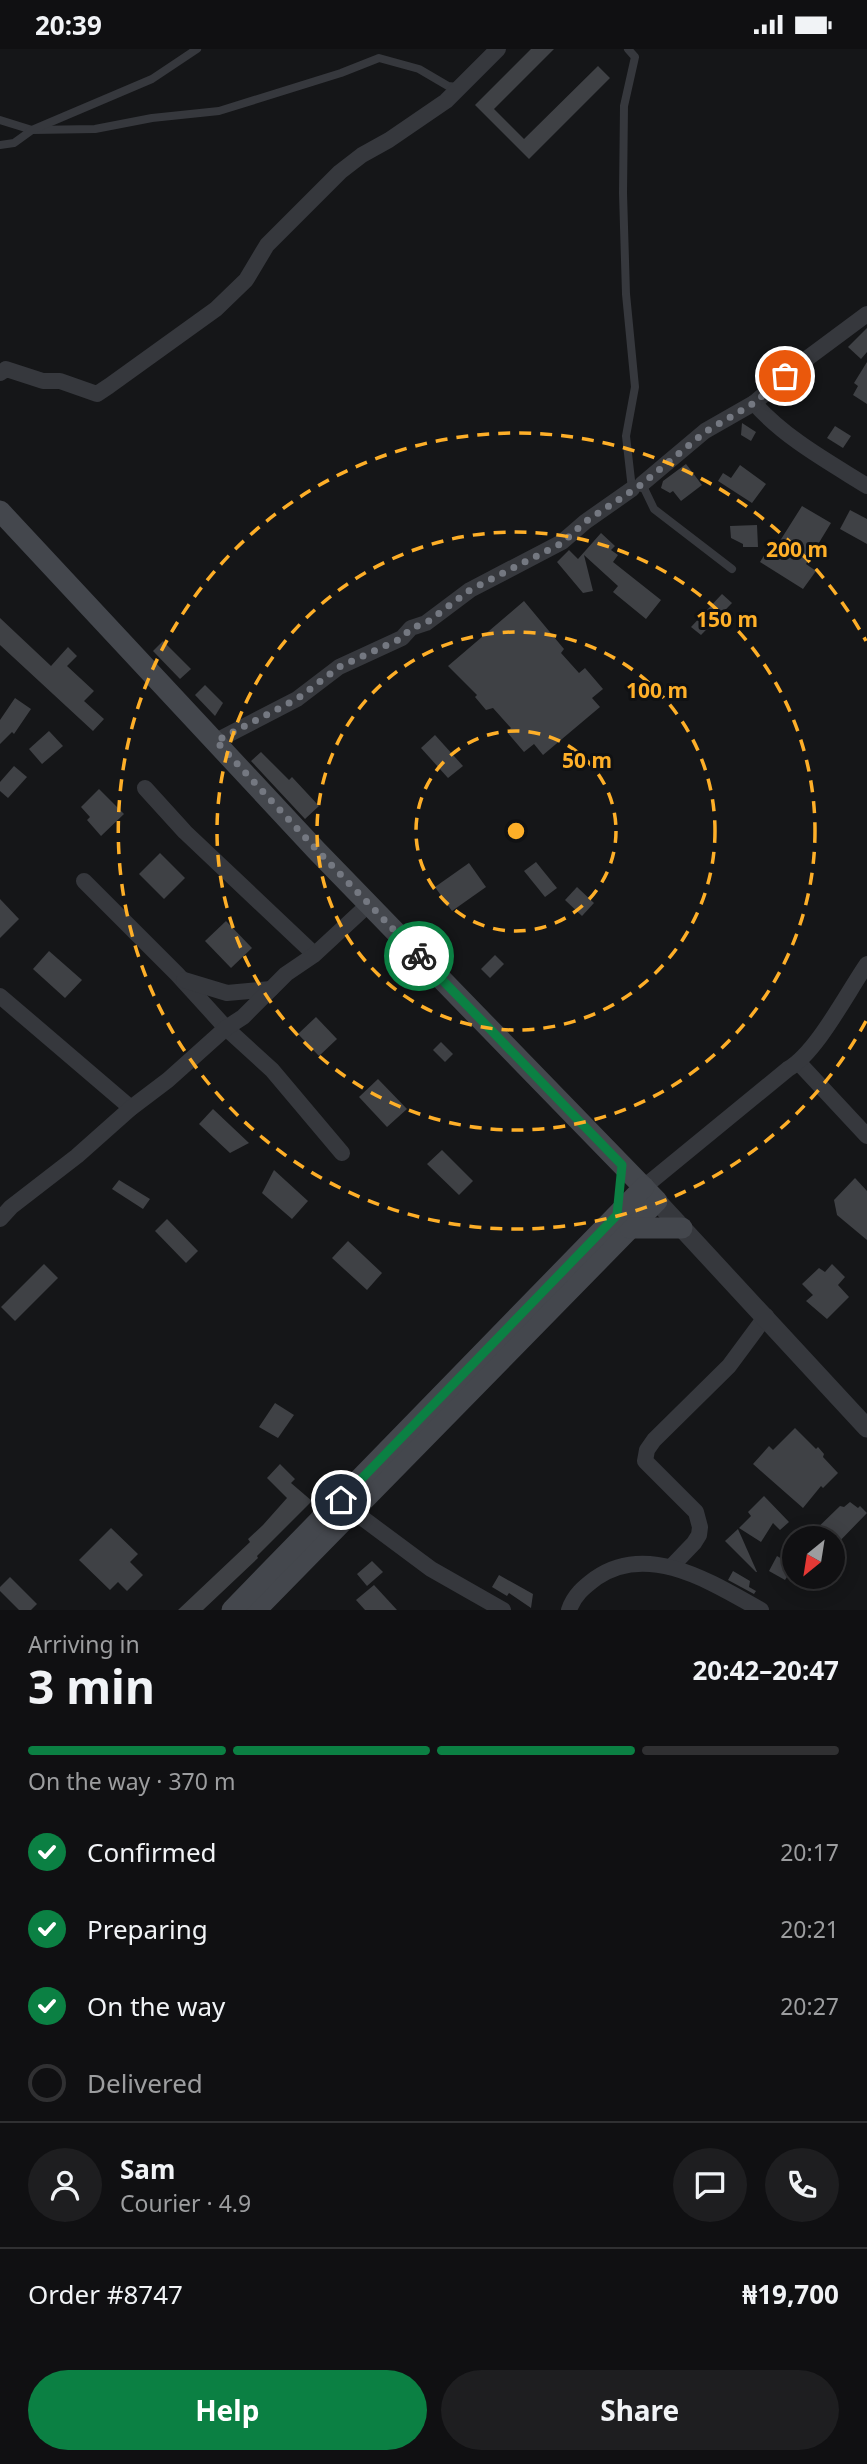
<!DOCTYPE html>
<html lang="en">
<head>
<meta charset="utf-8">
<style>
	:root { --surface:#101012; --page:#1e1e20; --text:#f1f3f6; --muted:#9c9d9f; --line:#303032; --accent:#0b8043 }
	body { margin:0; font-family:"Noto Sans",sans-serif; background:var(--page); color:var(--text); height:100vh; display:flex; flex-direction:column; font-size:26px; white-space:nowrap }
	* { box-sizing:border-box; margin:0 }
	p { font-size:23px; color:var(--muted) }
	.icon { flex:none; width:38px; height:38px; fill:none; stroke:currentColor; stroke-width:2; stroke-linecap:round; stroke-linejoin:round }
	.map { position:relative; height:1561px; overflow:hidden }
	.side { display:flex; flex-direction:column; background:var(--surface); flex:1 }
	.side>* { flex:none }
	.needle { width:46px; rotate:210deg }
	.controls { position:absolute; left:782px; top:1477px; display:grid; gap:14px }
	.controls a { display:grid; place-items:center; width:63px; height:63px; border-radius:50%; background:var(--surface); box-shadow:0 4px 18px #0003,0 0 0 2px var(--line); font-size:35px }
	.pin { position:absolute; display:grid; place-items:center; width:60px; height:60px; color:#fff; margin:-30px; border:4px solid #fff; border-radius:50%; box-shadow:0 2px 7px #0007 }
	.courier { position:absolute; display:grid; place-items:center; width:70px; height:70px; margin:-35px; border:5px solid #0b8043; border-radius:50%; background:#fff; color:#222; box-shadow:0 2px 9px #0007 }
	.overview em { font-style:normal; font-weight:700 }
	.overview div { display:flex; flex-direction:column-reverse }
	.overview { display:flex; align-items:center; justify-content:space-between; height:119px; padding:0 28px }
	h1 { font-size:46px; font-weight:700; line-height:52px }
	.bar { display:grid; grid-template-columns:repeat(4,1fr); gap:10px 7px; align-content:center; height:84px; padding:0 28px }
	.bar i { height:9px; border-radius:5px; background:var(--line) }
	.bar .on { background:var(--accent) }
	.bar p { grid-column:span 4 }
	.line { display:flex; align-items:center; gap:18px; padding:0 28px; border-top:2px solid var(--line) }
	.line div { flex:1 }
	.round { display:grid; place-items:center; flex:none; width:74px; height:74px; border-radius:37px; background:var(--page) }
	ol { padding:0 28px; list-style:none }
	li { display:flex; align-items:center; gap:21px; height:77px }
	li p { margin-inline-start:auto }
	li .icon { padding:7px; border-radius:50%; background:var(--accent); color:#fff; stroke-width:4 }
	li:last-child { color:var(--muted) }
	li i { width:38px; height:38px; border:4px solid var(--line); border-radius:50% }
	.primary-button { display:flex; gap:14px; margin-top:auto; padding:14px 28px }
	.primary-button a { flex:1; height:80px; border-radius:42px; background:var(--accent); color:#fff; font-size:28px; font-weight:700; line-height:80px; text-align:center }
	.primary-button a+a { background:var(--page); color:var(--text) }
	.status { display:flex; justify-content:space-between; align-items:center; height:49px; padding:0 35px; background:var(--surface); direction:ltr }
	.status svg { height:19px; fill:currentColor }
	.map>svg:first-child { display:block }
	.building { fill:#3f4145 }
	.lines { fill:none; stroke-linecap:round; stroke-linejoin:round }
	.service { stroke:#36383d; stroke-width:8 }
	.minor { stroke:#36383d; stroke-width:16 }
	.tertiary { stroke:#36383d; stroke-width:19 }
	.secondary { stroke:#44474d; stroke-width:21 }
	.done { stroke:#747881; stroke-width:7; stroke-dasharray:0 12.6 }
	.route { stroke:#0b8043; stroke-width:9 }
	.ring { fill:none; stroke:#feaf28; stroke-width:3.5; stroke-dasharray:12 9 }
	.centre { fill:#feaf28; stroke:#101113; stroke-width:3.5 }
	.ring-label { font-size:21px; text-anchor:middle; font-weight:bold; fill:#feaf28; stroke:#101113; stroke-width:6; stroke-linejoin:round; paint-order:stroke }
</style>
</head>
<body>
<div class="status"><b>20:39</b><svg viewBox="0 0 49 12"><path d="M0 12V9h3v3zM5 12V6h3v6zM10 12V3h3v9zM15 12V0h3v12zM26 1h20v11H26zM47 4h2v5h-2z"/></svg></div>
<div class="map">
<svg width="867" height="1561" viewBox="0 0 867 1561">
	<rect width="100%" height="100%" fill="#151618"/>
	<!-- building -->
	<g class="building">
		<polygon points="531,0 554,0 494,60 524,90 598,17 610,29 529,110 475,56"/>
		<polygon points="867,279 867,303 861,310 848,298"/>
		<polygon points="867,313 867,355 853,346 858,337 854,334"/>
		<polygon points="742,374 756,383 751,392 741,386"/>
		<polygon points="835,377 851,387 843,399 827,389"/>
		<polygon points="686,415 702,436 681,452 673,442 670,444 661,439 663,432"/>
		<polygon points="740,416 766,435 752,454 718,432 723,424 731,429"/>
		<polygon points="802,457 831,474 806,515 816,522 803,540 760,513 773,492 778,495"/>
		<polygon points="850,461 867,470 867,495 840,480"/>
		<polygon points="757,476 758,498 743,498 743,495 731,489 730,477"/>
		<polygon points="601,484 615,497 611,501 618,506 613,513 661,551 646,570 613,543 618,537 584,506 593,542 583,544 557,513 569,501 578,510"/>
		<polygon points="722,545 732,554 701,586 691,578"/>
		<polygon points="524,552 564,600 561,604 579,624 585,619 603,640 592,649 600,658 543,706 534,695 524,703 507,683 511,679 493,659 486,661 475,648 477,646 448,617"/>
		<polygon points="0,569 51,617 68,598 77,607 67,617 94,642 84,652 104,670 93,682 0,596"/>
		<polygon points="163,592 191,620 180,630 153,602"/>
		<polygon points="205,636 223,654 215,667 195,646"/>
		<polygon points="15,649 31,660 14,685 12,683 0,695 0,671"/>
		<polygon points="49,682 63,697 42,715 29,700"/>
		<polygon points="435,686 463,717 448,729 421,699"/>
		<polygon points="261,703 289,731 292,728 319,757 305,770 251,712"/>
		<polygon points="14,717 27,728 8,749 0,742 0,733"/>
		<polygon points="99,740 124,765 101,787 87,771 90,768 81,758"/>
		<polygon points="160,804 185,829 164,850 139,825"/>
		<polygon points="536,813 557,839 545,848 524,822"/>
		<polygon points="469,814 486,838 452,862 435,838"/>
		<polygon points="577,838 594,854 582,867 565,851"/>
		<polygon points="0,850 19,870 0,889"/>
		<polygon points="226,872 252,899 231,919 205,892"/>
		<polygon points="49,902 82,931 65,949 33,920"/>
		<polygon points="495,906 504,915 490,929 481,920"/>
		<polygon points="316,968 337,990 319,1007 298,985"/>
		<polygon points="441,993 453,1005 445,1013 433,1001"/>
		<polygon points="378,1030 407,1060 387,1078 359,1048"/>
		<polygon points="213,1060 249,1094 230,1104 199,1075"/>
		<polygon points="442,1101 473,1132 459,1146 427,1115"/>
		<polygon points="274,1121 308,1152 292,1170 262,1144"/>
		<polygon points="855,1129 867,1142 867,1191 837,1166 834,1151"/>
		<polygon points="119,1131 150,1150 143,1160 112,1140"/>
		<polygon points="167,1170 198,1202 186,1214 155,1182"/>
		<polygon points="348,1192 382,1224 367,1241 332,1209"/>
		<polygon points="44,1215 58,1229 15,1272 1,1258"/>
		<polygon points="832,1215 845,1228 838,1236 849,1248 827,1270 806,1252 813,1246 802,1235 819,1219 825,1223"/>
		<polygon points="275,1354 294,1366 278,1389 259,1378"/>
		<polygon points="795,1379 816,1400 818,1398 824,1405 823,1408 838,1424 823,1439 821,1437 803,1459 753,1415 769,1397 773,1401"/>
		<polygon points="280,1415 295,1430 291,1434 312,1452 257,1507 258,1509 203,1561 178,1561 250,1493 248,1490 263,1476 287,1449 267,1429"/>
		<polygon points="764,1447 789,1473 780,1481 773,1474 761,1493 739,1479 751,1467 748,1463"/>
		<polygon points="850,1453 858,1459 860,1457 867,1464 833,1499 833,1489 807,1489 840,1457 844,1458"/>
		<polygon points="111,1479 138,1505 130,1513 143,1526 127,1542 118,1533 110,1541 79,1511"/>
		<polygon points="738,1480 757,1523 756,1523 725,1492"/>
		<polygon points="777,1507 794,1517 785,1531 769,1522"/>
		<polygon points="372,1512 383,1523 367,1537 357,1525"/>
		<polygon points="733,1522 750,1532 749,1538 756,1542 754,1545 728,1531"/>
		<polygon points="499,1526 533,1545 531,1559 509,1544 507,1547 492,1538"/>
		<polygon points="10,1528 37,1555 31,1561 19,1561 0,1542 0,1538"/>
		<polygon points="374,1536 397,1561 365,1561 356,1551"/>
	</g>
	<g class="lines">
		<!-- service -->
		<g class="service">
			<polyline points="628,0 635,8 624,57 623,144 626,245 635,338 626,387 632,440 642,435 654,460 732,520"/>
			<polyline points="0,71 32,81 95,80 152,69 219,62 341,24 379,9 419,20 448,37 457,38"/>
			<polyline points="0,96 14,94 32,81 152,30 197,0"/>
		</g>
		<!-- minor -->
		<g class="minor">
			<path d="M 867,265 L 801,314 L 754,354 C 785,389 827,412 867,437"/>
			<polyline points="0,324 6,320 43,332 60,332 97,345 109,337 216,260 246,231 267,196 340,123 362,106 389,91 446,52 498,0"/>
			<polyline points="642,435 705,382 754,354"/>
			<polyline points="216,692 297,650 339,618 402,589 411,579 426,574 470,541 562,493 585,473 632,440"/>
			<polyline points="145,739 185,783 313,904"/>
			<polyline points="84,832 177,925 226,979 272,1021 342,1104"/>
			<polyline points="184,931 227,944 271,940"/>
			<polyline points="0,947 131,1059"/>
			<polyline points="799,1014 867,1087"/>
			<path d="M 644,1138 L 788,1020 C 817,1003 847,944 867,915"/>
			<polyline points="0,1170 11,1158 77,1107 131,1059 168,1031 226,979 243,968 286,925 314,906 369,855"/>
			<polyline points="353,1462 431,1520 503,1561"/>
			<polyline points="671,1518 694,1494 699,1486 700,1478 696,1463 645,1412 647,1401 654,1391 729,1317 766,1267"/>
			<path d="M 569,1561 C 574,1546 584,1538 596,1529 C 649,1492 714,1535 761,1561"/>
		</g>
		<!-- tertiary -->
		<polyline class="tertiary" points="657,1152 867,1379"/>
		<!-- secondary -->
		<g class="secondary">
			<polyline points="0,462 316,801 657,1152 256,1561"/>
			<polyline points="630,1179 682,1179"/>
			<polyline points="232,1561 644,1138"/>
		</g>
	</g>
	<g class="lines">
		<!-- done -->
		<polyline class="done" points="419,907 316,800 216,692 297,650 339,618 402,589 411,579 426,574 470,541 562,494 585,473 642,435 705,383 754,354 785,327"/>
		<!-- route -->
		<polyline class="route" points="341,1451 617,1166 622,1116 419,907"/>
	</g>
	<!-- distance rings -->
	<g class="ring">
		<circle cx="516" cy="782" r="100"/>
		<circle cx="516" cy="782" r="199"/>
		<circle cx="516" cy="782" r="299"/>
		<path d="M866 972A398 398 0 1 1 866 592"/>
	</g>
	<circle cx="516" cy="782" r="10" class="centre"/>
	<g class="ring-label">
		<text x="797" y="508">200 m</text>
		<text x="727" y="578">150 m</text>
		<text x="657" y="649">100 m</text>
		<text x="587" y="719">50 m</text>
	</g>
</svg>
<div class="controls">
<a><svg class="needle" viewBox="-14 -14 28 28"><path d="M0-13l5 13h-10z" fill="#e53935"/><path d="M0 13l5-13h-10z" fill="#9c9d9f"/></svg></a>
</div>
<div class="pin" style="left:785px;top:327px;background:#ea580c"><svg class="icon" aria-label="bag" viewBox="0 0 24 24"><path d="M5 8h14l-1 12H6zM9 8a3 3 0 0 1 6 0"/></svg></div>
<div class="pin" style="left:341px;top:1451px;background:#1f2937"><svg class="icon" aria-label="home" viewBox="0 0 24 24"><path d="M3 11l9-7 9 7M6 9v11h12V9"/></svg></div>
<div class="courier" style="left:419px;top:907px"><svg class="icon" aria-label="bike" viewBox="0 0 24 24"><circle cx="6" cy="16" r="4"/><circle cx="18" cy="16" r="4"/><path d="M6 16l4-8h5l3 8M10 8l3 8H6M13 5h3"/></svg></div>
</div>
<section class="side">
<div class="overview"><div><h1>3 min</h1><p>Arriving in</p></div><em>20:42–20:47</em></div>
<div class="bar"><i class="on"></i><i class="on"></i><i class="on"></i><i></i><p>On the way · 370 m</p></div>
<ol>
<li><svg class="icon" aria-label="check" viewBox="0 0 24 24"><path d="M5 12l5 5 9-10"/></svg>Confirmed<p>20:17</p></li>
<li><svg class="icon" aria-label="check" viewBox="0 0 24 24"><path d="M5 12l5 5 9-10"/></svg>Preparing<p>20:21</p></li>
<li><svg class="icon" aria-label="check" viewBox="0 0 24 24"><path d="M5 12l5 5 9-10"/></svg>On the way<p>20:27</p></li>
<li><i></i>Delivered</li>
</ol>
<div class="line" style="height:126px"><a class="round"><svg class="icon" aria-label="person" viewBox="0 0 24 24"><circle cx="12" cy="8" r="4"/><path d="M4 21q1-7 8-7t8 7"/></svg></a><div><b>Sam</b><p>Courier · 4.9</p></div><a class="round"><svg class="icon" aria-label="chat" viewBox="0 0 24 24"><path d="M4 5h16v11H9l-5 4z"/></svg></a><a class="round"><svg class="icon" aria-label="phone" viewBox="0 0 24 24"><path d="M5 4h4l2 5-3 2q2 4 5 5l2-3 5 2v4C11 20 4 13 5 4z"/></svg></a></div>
<div class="line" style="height:91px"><div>Order #8747</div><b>₦19,700</b></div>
<div class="primary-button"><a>Help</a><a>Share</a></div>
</section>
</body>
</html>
